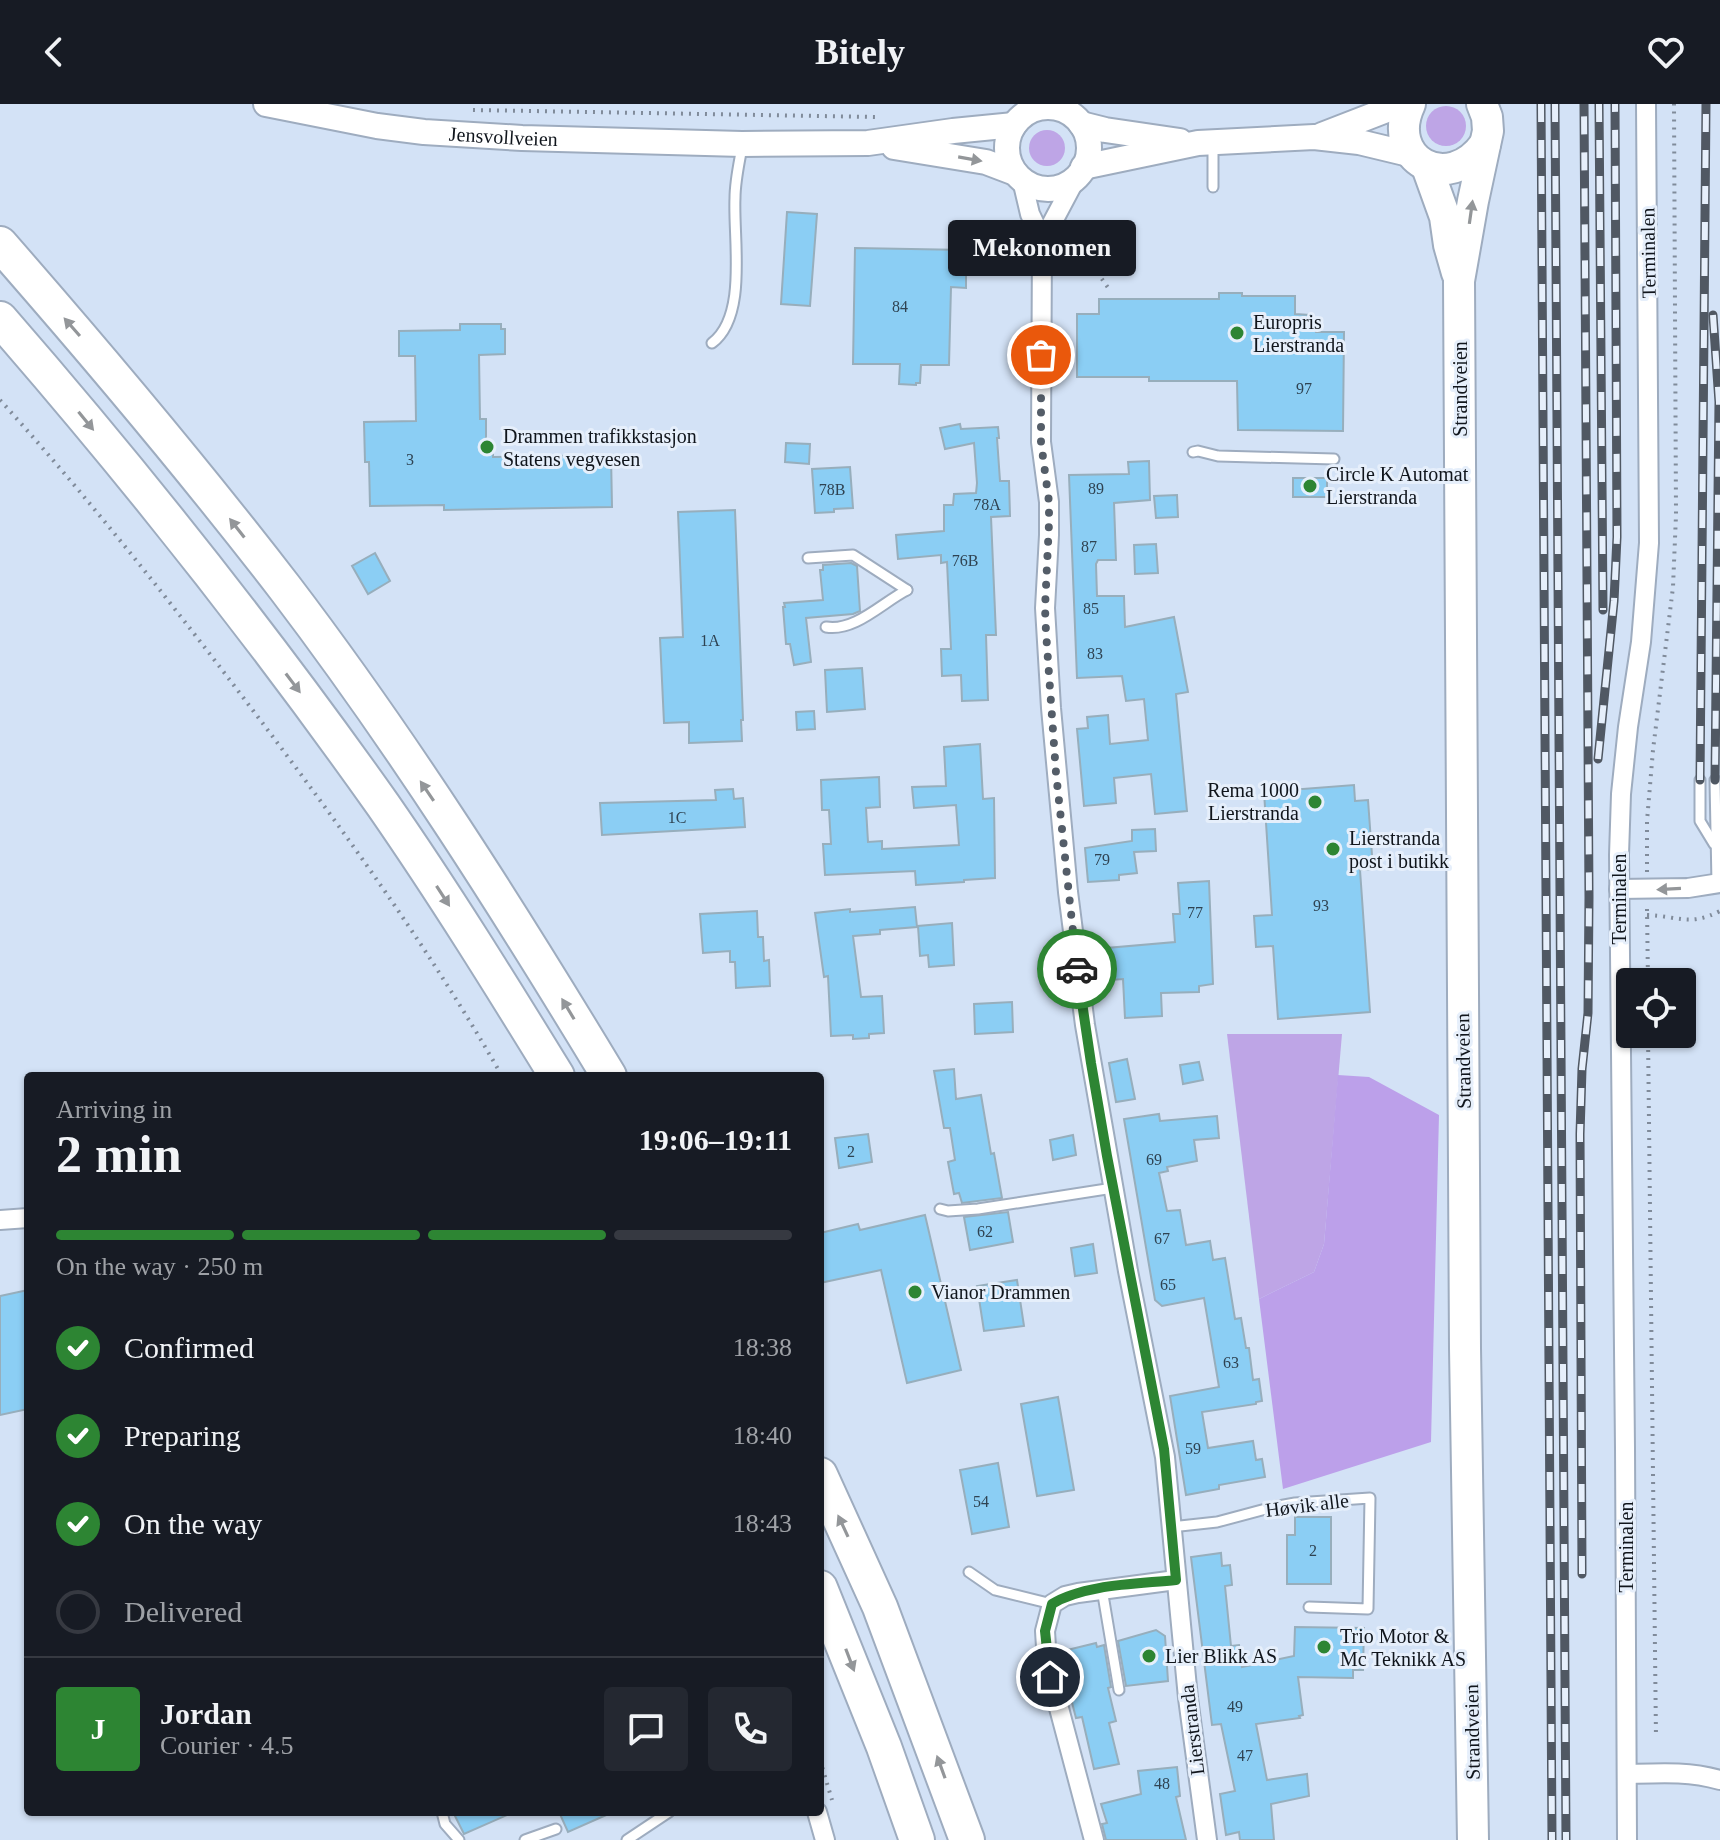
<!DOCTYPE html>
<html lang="en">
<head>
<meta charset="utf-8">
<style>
	:root { --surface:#171b24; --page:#242831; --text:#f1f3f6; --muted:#9ea1a6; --line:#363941; --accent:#2d8533 }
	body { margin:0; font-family:Georgia,serif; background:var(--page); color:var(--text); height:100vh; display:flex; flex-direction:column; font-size:30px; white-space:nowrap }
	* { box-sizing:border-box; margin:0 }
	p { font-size:26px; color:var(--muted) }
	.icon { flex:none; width:44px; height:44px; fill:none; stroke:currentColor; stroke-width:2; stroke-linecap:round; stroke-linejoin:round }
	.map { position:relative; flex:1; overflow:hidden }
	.details { position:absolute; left:24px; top:968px; width:800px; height:744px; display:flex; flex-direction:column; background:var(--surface); border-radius:8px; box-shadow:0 2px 6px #0004 }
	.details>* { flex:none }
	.tools { position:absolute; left:1616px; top:864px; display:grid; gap:16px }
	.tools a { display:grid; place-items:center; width:80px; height:80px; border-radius:8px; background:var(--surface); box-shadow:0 2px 6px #0004; font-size:40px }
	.pin { position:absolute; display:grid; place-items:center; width:68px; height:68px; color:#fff; margin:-34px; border:4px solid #fff; border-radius:50%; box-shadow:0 2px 8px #0007 }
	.courier { position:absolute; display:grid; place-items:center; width:80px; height:80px; margin:-40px; border:6px solid #2d8533; border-radius:50%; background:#fff; color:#222; box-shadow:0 2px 10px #0007 }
	.bubble { position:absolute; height:56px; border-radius:8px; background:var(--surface); box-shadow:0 2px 6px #0004; font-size:26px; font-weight:700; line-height:56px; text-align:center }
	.headline em { font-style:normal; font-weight:700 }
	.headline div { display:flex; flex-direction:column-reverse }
	.headline { display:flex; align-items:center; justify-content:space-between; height:136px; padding:0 32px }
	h1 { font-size:52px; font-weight:700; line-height:60px }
	.bar { display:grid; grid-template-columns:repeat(4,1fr); gap:12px 8px; align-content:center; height:96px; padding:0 32px }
	.bar i { height:10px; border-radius:6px; background:var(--line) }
	.bar .on { background:var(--accent) }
	.bar p { grid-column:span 4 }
	.line { display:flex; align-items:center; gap:20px; padding:0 32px; border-top:2px solid var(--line) }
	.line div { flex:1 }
	.round { display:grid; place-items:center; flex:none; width:84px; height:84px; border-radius:8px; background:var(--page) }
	ol { padding:0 32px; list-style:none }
	li { display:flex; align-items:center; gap:24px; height:88px }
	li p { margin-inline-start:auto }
	li .icon { padding:8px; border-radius:50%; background:var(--accent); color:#fff; stroke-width:4 }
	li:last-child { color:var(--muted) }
	li i { width:44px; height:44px; border:4px solid var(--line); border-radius:50% }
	header { display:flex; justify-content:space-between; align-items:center; height:104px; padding:0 32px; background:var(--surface); font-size:36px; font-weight:700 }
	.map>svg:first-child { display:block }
	.green { fill:#bea5e6 }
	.forest { fill:#bca0ea }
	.building { fill:#8bcef4; stroke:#97aebc; stroke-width:2 }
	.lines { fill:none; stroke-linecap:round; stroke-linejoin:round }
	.service-casing { stroke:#9eacbf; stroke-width:13 }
	.minor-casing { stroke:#9eacbf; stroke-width:22 }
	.tertiary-casing { stroke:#9eacbf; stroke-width:28 }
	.primary-casing { stroke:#9eacbf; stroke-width:34 }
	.motorway-casing { stroke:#9eacbf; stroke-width:38 }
	.path { stroke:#808b9a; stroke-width:4; stroke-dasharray:2 6; stroke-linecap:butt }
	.service { stroke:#fff; stroke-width:9 }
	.minor { stroke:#fff; stroke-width:18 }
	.tertiary { stroke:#fff; stroke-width:24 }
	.primary { stroke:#fff; stroke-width:30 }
	.motorway { stroke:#fff; stroke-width:34 }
	.rail-casing { stroke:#505863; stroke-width:9 }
	.rail { stroke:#e6effb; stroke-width:6; stroke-dasharray:18; stroke-linecap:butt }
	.oneway { fill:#939699 }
	.done { stroke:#545d68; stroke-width:8; stroke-dasharray:0 14.4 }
	.route { stroke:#2d8533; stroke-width:10 }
	.poi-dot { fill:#2d8533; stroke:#e6effb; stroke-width:3 }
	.labels { text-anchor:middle; stroke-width:6; stroke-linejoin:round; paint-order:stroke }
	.number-label { font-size:16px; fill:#2f4352 }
	.street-label { font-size:20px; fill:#10151c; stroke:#e6effb }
	.poi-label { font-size:20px; fill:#10151c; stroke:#e6effb; text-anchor:start }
</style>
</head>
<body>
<header><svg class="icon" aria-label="back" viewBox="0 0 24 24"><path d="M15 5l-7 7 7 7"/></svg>Bitely<svg class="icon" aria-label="heart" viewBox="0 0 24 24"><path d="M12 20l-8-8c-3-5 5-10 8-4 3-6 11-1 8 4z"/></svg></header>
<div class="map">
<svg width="1720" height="1736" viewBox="0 0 1720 1736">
	<rect width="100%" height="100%" fill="#d3e2f6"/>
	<!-- green -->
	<g class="green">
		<circle cx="1446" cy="22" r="20"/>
		<circle cx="1047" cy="44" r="18"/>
		<polygon points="1227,930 1342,930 1324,1140 1314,1168 1259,1195"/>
	</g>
	<!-- forest -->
	<polygon class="forest" points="1338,971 1369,973 1439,1011 1431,1338 1283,1385 1259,1195 1314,1168 1324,1140"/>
	<!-- building -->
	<g class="building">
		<polygon points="787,108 817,110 810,202 781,200"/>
		<polygon points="855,144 966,146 966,184 951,183 949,261 921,261 920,279 916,279 916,281 899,280 900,260 853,260"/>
		<polygon points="1219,189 1242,189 1242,192 1295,192 1295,210 1310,211 1316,228 1344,228 1343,327 1238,326 1237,277 1149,277 1149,273 1077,273 1077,210 1099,210 1099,195 1219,195"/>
		<polygon points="460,220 501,220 501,225 505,225 505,250 479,251 480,315 486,315 486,339 493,339 493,353 611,351 612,403 444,406 444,401 370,402 369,358 365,358 364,318 416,317 415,252 399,252 399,227 460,226"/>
		<polygon points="960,320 961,325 998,323 999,334 997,334 1000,377 1009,377 1010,412 991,413 996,531 986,531 988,596 962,597 961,571 942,572 941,545 951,545 947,458 941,459 941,451 898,455 896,431 944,427 944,401 953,401 954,390 976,389 977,379 974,339 945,345 940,324"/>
		<polygon points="786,339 810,340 809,360 785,358"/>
		<polygon points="1149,357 1150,396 1114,399 1116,456 1098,456 1096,460 1097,492 1124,492 1125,523 1174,513 1188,588 1176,590 1187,707 1155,710 1151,670 1114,674 1116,699 1084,702 1077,625 1088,624 1087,613 1108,611 1110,640 1148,636 1144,595 1126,597 1122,572 1077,574 1069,371 1129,370 1128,358"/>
		<polygon points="850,363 853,404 834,405 834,408 815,409 812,365"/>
		<rect x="1293" y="374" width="34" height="19"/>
		<polygon points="1177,391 1178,413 1156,414 1154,392"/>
		<polygon points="735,406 743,616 741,616 742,637 689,639 689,618 664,619 660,534 683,533 678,408"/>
		<polygon points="1156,440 1158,469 1135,470 1134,441"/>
		<polygon points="375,449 390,477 368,490 352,462"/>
		<polygon points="851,459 857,462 860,507 853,510 806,514 811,558 794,561 790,540 786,540 783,503 785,503 784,499 823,496 820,466 823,466 823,461"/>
		<polygon points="862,564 865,605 827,608 825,566"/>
		<polygon points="814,607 815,625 797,626 796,608"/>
		<polygon points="980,640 983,695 994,694 995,774 964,776 964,778 916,781 915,767 825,771 823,740 831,740 829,706 822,706 821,676 879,673 880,703 866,704 868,738 882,737 882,745 959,741 956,701 914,704 912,683 946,682 944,643"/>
		<polygon points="1354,681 1355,697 1368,696 1373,765 1360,766 1370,908 1278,915 1273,842 1256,843 1254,812 1272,811 1264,688"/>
		<polygon points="733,685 734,695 743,694 745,723 602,731 600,699 716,696 715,686"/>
		<polygon points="1155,725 1156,747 1134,748 1137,769 1119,771 1119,776 1088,778 1085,744 1132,737 1132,726"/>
		<polygon points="1209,777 1213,880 1199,882 1199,888 1161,889 1162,912 1125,914 1123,875 1098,877 1095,845 1175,838 1173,810 1180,810 1178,779"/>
		<polygon points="915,803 917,823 880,826 880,830 853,832 861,893 882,892 884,929 869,930 869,934 853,935 853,931 831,932 828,872 824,873 815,809 850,805 850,808"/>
		<polygon points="757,807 758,833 763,833 764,857 769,856 770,882 736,884 735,858 730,858 730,847 703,849 700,810"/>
		<polygon points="952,819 954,861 929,863 928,851 920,852 918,822"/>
		<polygon points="1012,898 1013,928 975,930 974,900"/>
		<polygon points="1127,955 1135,995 1116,998 1109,959"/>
		<polygon points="1199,958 1203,976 1183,980 1180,961"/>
		<polygon points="954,965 956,995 981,991 991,1050 994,1049 1002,1094 962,1099 959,1089 954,1090 948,1058 955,1056 950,1024 944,1024 934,967"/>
		<polygon points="1159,1010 1160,1017 1217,1012 1219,1034 1194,1036 1197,1057 1167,1063 1168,1067 1159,1069 1167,1107 1180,1106 1186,1141 1210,1137 1213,1156 1225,1154 1235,1215 1241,1214 1246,1244 1249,1244 1253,1276 1259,1275 1262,1297 1256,1298 1256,1300 1202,1308 1208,1344 1253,1337 1256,1356 1262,1355 1265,1373 1219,1381 1219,1385 1186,1391 1170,1292 1219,1283 1204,1194 1162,1202 1155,1196 1124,1015"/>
		<polygon points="868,1030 872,1058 839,1064 835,1034"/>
		<polygon points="1073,1031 1076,1051 1053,1056 1050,1036"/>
		<polygon points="1008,1108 1013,1138 970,1146 964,1113"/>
		<polygon points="925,1111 961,1266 907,1279 881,1166 820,1179 820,1129 858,1120 860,1126"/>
		<polygon points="1093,1140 1097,1169 1075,1172 1071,1144"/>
		<polygon points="1017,1176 1024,1222 984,1227 977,1182"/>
		<polygon points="28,1186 28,1305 0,1311 0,1192"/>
		<polygon points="1058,1293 1074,1386 1037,1392 1021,1300"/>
		<polygon points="998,1359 1009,1423 972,1430 960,1366"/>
		<polygon points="1295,1413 1331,1413 1331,1480 1287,1480 1287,1431 1295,1431"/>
		<polygon points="1221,1449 1222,1462 1230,1461 1232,1481 1225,1482 1231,1542 1239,1541 1242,1563 1294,1552 1295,1523 1364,1524 1363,1566 1353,1566 1353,1574 1298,1573 1303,1611 1299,1612 1300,1614 1256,1620 1267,1676 1307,1670 1309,1692 1271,1700 1274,1736 1240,1736 1239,1728 1226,1731 1220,1690 1235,1687 1221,1620 1212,1621 1191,1453"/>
		<polygon points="1156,1526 1165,1532 1168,1577 1126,1582 1118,1537"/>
		<polygon points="1096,1539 1097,1543 1104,1541 1111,1583 1108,1584 1116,1617 1109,1619 1119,1660 1094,1665 1082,1613 1076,1614 1059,1548"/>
		<polygon points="1177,1663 1180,1692 1176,1693 1186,1736 1106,1736 1102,1720 1107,1719 1101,1700 1141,1690 1138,1667"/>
		<polygon points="453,1708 514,1708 464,1730"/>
		<polygon points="559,1708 613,1708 568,1728"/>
	</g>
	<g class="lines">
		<!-- service casing -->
		<g class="service-casing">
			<g id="service">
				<polyline points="1213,83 1213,42"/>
				<path d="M 712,239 C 748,212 733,135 735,94 C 735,77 739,60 742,43"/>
				<polyline points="1193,348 1198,347 1218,352 1334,355"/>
				<polyline points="808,454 853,451 907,486"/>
				<path d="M 826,523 C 855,528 883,498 907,486"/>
				<polyline points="1700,676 1700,717 1714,740"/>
				<polyline points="1715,676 1717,780"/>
				<polyline points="940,1105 948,1107 978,1105 1113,1084"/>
				<polyline points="1171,1423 1217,1418 1273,1403 1295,1399 1370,1394 1368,1505 1309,1503"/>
				<polyline points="969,1468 995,1486 1052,1500"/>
				<polyline points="1102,1485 1119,1586"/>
				<polyline points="442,1708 445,1720 459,1736"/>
				<polyline points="525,1736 556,1725"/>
				<polyline points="627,1736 669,1708"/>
			</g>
		</g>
		<!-- minor casing -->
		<g class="minor-casing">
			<g id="minor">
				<polyline points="1069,0 1069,9"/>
				<polyline points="1026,9 1030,0"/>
				<polyline points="1077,72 1042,138 1041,338 1049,398 1049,431 1045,504 1051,604 1068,788 1085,921 1128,1167 1165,1353 1188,1594 1207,1736"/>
				<polyline points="1022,76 1030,110 1042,135"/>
				<polyline points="1619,785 1688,784 1720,779"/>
				<polyline points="0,1116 28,1114"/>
				<path d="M 1628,1670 C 1660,1669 1689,1667 1720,1676"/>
				<polyline points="817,1708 825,1736"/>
				<polyline points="1094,1736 1047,1559 1045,1527 1052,1500 1065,1492 1078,1489 1176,1476"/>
				<polyline points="1627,1736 1625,1344 1619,751 1621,690 1628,623 1641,538 1649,439 1646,0"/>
			</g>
		</g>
		<!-- tertiary casing -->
		<g class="tertiary-casing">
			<g id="tertiary">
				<path id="s1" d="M 266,0 L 377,22 L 424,28 L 522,34 L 742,40 L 868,39 L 953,27 L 1014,21"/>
				<circle cx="1048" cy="44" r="41"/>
				<polyline points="1081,20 1105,26 1180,37"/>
				<polyline points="1322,31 1402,0"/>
				<polyline points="894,43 986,58 1015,69"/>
				<polyline points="1083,63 1198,39 1314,33 1359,38 1413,51"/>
			</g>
		</g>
		<!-- primary casing -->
		<g class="primary-casing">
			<g id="primary">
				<path d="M 1410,0 C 1384,55 1448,92 1485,40"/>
				<polyline points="1427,63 1445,113 1449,141 1457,169"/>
				<polyline points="1473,1736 1465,1244 1459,177 1473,97 1488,27 1487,13 1482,0"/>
			</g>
		</g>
		<!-- motorway casing -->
		<g class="motorway-casing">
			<g id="motorway">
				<path d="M 0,140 C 98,252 194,366 285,484 C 403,639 508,805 609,972"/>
				<path d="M 0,215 C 135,370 264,533 383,701 C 444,789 501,881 557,972"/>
				<polyline points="820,1371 880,1503 967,1736"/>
				<polyline points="820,1484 884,1643 917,1736"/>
			</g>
		</g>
		<!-- path -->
		<g class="path">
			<polyline points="473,6 877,13"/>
			<polyline points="1062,141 1080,144 1109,185"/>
			<path d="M 0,296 C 94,400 180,510 264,621 C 349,734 432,849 502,972"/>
			<polyline points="1647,768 1647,717 1653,646 1673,483 1676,411 1674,0"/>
			<polyline points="1647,805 1648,878"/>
			<path d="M 1647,811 C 1679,812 1689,823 1720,807"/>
			<polyline points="1648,930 1656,1634"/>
			<polyline points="820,1656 832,1696"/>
		</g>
		<!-- service -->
		<use href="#service" class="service"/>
		<!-- minor -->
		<use href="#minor" class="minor"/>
		<!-- tertiary -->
		<use href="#tertiary" class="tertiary"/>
		<!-- primary -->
		<use href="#primary" class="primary"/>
		<!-- motorway -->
		<use href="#motorway" class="motorway"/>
		<!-- rail casing -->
		<g class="rail-casing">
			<g id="rail">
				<polyline points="1541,0 1552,1736"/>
				<polyline points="1555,0 1566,1736"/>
				<polyline points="1599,0 1603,506"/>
				<polyline points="1713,211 1719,298 1715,676"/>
				<polyline points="1598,655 1614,497 1617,433 1615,0"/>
				<polyline points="1700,676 1706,0"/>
				<polyline points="1582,1470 1580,1030 1582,965 1588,909 1589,793 1584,0"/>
			</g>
		</g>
		<!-- rail -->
		<use href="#rail" class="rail"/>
	</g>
	<!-- one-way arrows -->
	<defs><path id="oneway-solid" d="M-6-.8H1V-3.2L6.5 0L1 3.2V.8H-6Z" transform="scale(2)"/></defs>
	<g class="oneway">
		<use href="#oneway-solid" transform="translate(970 55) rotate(10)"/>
		<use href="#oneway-solid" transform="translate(1471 108) rotate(-82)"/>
		<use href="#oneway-solid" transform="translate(72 223) rotate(-131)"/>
		<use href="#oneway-solid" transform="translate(86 317) rotate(51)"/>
		<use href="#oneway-solid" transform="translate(237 424) rotate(-128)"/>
		<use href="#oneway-solid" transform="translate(293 579) rotate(53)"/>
		<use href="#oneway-solid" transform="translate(427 687) rotate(-124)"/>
		<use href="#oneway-solid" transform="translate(1669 785) rotate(177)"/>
		<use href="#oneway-solid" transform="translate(443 792) rotate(57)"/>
		<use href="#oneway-solid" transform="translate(568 905) rotate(-121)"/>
		<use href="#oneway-solid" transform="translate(843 1422) rotate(-115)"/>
		<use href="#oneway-solid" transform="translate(850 1556) rotate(69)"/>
		<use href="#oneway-solid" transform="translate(941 1663) rotate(-110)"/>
	</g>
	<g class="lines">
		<!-- done -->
		<polyline class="done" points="1041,251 1041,338 1049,398 1049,419 1045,504 1046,528 1056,669 1077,865"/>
		<!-- route -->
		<path class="route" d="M 1050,1573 L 1045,1527 L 1052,1500 C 1084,1480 1139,1480 1176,1476 L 1164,1345 L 1107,1052 L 1091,959 L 1077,865"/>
	</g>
	<!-- markers -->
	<g class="poi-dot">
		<circle cx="1237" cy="229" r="8"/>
		<circle cx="487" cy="343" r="8"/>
		<circle cx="1310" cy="382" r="8"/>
		<circle cx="1315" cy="698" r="8"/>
		<circle cx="1333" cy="745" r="8"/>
		<circle cx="915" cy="1188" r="8"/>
		<circle cx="1324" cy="1543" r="8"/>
		<circle cx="1149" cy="1552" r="8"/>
	</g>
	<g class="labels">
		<!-- number labels -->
		<g class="number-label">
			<text x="900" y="208">84</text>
			<text x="1304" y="290">97</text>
			<text x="410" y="361">3</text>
			<text x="1096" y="390">89</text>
			<text x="832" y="391">78B</text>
			<text x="987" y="406">78A</text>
			<text x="1089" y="448">87</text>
			<text x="965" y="462">76B</text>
			<text x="1091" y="510">85</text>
			<text x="710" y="542">1A</text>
			<text x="1095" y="555">83</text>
			<text x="677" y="719">1C</text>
			<text x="1102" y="761">79</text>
			<text x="1321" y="807">93</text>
			<text x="1195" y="814">77</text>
			<text x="851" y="1053">2</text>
			<text x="1154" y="1061">69</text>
			<text x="985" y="1133">62</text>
			<text x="1162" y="1140">67</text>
			<text x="1168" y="1186">65</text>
			<text x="1231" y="1264">63</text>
			<text x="1193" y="1350">59</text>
			<text x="981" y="1403">54</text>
			<text x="1313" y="1452">2</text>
			<text x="1235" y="1608">49</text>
			<text x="1245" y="1657">47</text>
			<text x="1162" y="1685">48</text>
		</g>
		<!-- street labels -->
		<g class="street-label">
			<text dy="7" stroke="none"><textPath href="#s1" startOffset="240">Jensvollveien</textPath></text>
			<text transform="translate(1648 149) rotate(-91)" y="7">Terminalen</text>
			<text transform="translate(1460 285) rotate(-90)" y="7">Strandveien</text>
			<text transform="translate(1619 795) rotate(-90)" y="7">Terminalen</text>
			<text transform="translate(1463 957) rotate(-91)" y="7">Strandveien</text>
			<text transform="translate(1307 1401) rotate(-7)" y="7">Høvik alle</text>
			<text transform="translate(1626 1443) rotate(-90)" y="7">Terminalen</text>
			<text transform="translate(1192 1626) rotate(-97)" y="7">Lierstranda</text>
			<text transform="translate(1472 1628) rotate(-91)" y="7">Strandveien</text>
		</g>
		<!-- poi labels -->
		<g class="poi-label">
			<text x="1253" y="225">Europris<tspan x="1253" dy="23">Lierstranda</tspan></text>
			<text x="503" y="339">Drammen trafikkstasjon<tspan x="503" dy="23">Statens vegvesen</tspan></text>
			<text x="1326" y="377">Circle K Automat<tspan x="1326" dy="23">Lierstranda</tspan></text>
			<text x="1299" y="693" text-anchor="end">Rema 1000<tspan x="1299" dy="23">Lierstranda</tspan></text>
			<text x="1349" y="741">Lierstranda<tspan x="1349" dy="23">post i butikk</tspan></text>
			<text x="931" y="1195">Vianor Drammen</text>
			<text x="1340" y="1539">Trio Motor &amp;<tspan x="1340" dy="23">Mc Teknikk AS</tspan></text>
			<text x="1165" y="1559">Lier Blikk AS</text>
		</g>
	</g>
</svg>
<div class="tools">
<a><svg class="icon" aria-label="locate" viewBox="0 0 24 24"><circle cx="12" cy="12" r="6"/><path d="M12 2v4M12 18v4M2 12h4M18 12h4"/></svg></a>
</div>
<div class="pin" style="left:1041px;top:251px;background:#ea580c"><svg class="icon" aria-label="bag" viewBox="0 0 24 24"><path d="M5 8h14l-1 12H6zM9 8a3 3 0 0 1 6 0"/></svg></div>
<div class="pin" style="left:1050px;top:1573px;background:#1f2937"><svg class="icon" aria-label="home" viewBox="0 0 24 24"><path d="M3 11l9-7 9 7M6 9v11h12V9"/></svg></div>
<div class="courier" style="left:1077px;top:865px"><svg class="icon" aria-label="car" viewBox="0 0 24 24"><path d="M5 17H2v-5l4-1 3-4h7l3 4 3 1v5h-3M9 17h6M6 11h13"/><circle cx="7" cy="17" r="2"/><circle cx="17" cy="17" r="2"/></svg></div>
<div class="bubble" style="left:948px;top:116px;width:188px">Mekonomen</div>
<section class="details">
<div class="headline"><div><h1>2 min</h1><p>Arriving in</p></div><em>19:06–19:11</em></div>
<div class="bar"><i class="on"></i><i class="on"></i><i class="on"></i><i></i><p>On the way · 250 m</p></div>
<ol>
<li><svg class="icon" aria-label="check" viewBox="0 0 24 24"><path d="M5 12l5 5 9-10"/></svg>Confirmed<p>18:38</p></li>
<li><svg class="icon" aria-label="check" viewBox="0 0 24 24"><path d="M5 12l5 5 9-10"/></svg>Preparing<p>18:40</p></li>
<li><svg class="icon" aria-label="check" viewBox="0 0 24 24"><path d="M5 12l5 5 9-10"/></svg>On the way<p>18:43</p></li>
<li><i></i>Delivered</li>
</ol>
<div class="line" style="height:144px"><b class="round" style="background:var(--accent);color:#fff">J</b><div><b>Jordan</b><p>Courier · 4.5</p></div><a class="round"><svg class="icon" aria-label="chat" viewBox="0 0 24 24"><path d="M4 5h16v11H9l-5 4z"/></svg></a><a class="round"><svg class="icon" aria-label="phone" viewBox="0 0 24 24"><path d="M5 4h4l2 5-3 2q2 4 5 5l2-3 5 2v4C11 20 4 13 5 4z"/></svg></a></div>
</section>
</div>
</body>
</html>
